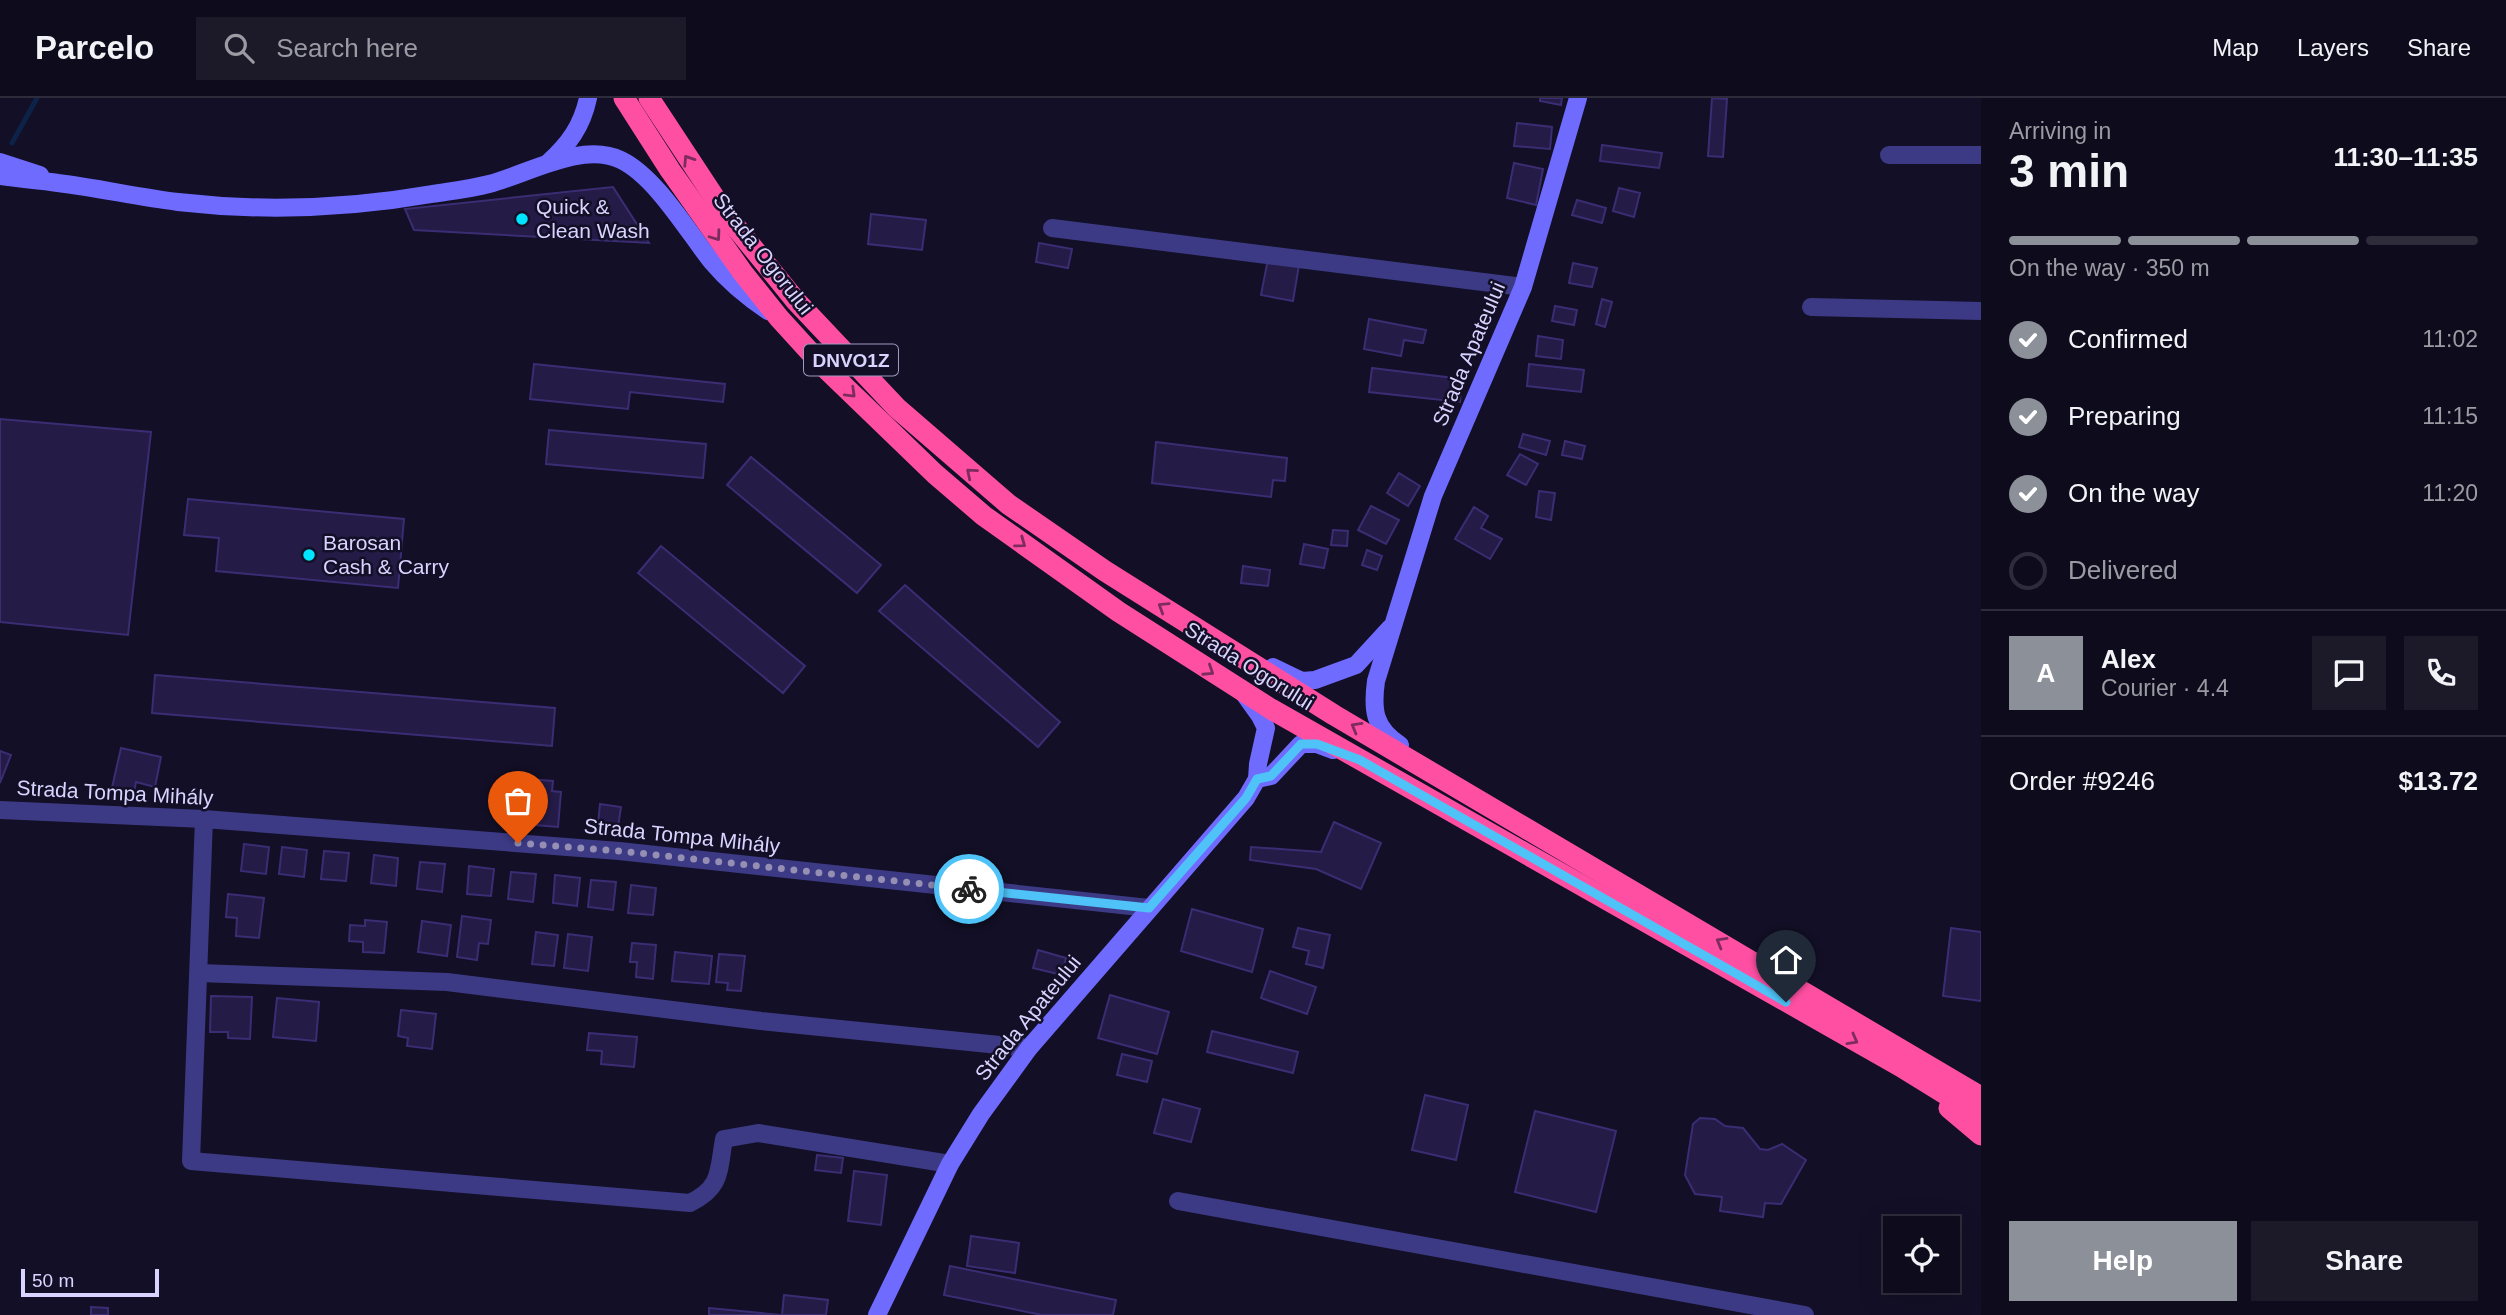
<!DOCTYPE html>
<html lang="en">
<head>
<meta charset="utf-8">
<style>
	:root { --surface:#0e0b1c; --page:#1c1929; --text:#f1f3f6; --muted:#9b9ba3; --line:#2e2b3b; --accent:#8c9099 }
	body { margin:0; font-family:Arial,sans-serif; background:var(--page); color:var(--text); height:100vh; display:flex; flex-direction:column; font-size:26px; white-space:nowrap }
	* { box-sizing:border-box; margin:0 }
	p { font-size:23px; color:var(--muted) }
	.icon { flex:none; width:38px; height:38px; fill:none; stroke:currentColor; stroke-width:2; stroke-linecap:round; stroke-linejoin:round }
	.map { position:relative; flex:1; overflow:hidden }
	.drawer { display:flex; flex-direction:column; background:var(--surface); width:525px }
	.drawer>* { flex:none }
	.buttons { position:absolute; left:1883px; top:1118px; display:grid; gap:14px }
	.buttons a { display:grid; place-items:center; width:77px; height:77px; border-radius:0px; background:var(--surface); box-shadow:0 7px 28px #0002,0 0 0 2px var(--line); font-size:35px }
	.scale { position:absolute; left:21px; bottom:18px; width:138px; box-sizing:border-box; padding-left:7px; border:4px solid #d9d4ff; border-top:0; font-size:19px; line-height:24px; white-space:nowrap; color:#d9d4ff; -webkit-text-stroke:5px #130f26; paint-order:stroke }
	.pin { position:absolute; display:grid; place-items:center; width:60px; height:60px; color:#fff; margin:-72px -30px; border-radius:50% 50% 50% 0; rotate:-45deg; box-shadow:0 0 7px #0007 }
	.pin .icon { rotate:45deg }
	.courier { position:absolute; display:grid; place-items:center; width:70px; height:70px; margin:-35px; border:5px solid #4fc3f7; border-radius:50%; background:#fff; color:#222; box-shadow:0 2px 9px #0007 }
	.overview em { font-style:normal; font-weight:800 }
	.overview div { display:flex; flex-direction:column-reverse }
	.overview { display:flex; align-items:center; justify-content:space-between; height:119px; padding:0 28px }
	h1 { font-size:46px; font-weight:800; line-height:52px }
	.bar { display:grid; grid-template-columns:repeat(4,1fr); gap:10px 7px; align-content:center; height:84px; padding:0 28px }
	.bar i { height:9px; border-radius:5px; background:var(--line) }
	.bar .selected { background:var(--accent) }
	.bar p { grid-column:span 4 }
	.line { display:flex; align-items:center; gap:18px; padding:0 28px; border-top:2px solid var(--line) }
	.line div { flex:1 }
	.round { display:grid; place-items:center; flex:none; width:74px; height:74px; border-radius:0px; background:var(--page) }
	ol { padding:0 28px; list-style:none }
	li { display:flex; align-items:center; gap:21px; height:77px }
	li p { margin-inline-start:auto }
	li .icon { padding:7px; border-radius:50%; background:var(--accent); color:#fff; stroke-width:4 }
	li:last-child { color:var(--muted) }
	li i { width:38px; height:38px; border:4px solid var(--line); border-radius:50% }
	.cta { display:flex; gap:14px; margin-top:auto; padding:14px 28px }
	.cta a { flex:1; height:80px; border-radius:0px; background:var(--accent); color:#fff; font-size:28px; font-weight:800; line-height:80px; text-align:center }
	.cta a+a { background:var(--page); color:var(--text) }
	header { display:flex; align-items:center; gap:42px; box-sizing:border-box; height:98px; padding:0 35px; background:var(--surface); border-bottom:2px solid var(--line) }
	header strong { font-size:33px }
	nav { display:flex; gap:38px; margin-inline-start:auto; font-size:24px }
	.search { width:490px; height:63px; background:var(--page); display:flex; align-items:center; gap:18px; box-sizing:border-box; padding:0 24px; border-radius:0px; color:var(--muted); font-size:26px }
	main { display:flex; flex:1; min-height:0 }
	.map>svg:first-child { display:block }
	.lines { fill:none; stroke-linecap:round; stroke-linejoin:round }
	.stream { stroke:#0c2248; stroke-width:5 }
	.building { fill:#241b47; stroke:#3b2d73; stroke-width:2 }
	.street { stroke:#3d3a85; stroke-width:18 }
	.secondary { stroke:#6f6bff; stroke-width:18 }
	.highway { stroke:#ff4fa3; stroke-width:21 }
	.oneway { stroke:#7d2c5e }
	.done { stroke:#948fb3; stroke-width:7; stroke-dasharray:0 12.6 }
	.route { stroke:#4fc3f7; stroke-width:9 }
	.poi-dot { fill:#00e5ff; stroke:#130f26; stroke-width:2.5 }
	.labels { text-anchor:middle; stroke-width:5; stroke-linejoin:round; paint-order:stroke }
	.shield { fill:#130f26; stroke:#9e99be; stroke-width:2 }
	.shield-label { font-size:19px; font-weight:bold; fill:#d9d4ff }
	.poi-label { font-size:21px; fill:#d9d4ff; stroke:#130f26; text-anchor:start }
	.street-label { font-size:21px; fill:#d9d4ff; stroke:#130f26 }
</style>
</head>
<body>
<header>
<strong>Parcelo</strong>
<div class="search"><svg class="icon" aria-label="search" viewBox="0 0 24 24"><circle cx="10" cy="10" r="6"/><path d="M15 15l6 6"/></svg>Search here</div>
<nav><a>Map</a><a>Layers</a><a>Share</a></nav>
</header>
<main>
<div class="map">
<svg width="1981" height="1217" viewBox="0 0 1981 1217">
	<rect width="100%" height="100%" fill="#130f26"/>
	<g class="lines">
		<!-- stream -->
		<polyline class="stream" points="12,45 37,0"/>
	</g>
	<!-- building -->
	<g class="building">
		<polygon points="1540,0 1562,0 1561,7 1540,3"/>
		<polygon points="1712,0 1727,1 1723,59 1708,58"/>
		<polygon points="1517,25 1552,29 1550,51 1514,48"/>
		<polygon points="1602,47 1662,55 1659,70 1600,63"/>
		<polygon points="1514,65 1543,71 1536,107 1507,100"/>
		<polygon points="613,89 649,145 414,132 405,111"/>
		<polygon points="1619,90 1640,95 1634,119 1613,113"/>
		<polygon points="1577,102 1606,110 1602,125 1572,117"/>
		<polygon points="871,116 926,122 922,152 868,146"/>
		<polygon points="1039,145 1072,151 1068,170 1036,164"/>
		<polygon points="1268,161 1299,167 1293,203 1261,197"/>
		<polygon points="1573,165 1597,170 1592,189 1569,185"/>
		<polygon points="1602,201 1612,204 1605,229 1596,226"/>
		<polygon points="1555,208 1577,212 1574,227 1552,223"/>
		<polygon points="1369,221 1426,232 1423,245 1404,242 1401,258 1364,251"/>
		<polygon points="1538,238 1563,242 1561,261 1536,258"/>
		<polygon points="534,266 725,286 723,304 630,294 628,311 530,301"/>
		<polygon points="1529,266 1584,272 1581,294 1527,288"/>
		<polygon points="1372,270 1462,281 1460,304 1369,294"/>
		<polygon points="0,321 151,334 128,537 0,524"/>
		<polygon points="549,332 706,346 703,380 546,366"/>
		<polygon points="1523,336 1550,343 1546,357 1519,349"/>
		<polygon points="1565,343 1585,348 1582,361 1562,357"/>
		<polygon points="1156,344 1287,360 1285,383 1273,382 1271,399 1152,385"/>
		<polygon points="1520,356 1538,366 1526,387 1507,377"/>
		<polygon points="751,359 881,467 857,495 727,387"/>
		<polygon points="1399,375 1420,388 1408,408 1387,395"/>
		<polygon points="1539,393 1555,395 1551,422 1536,419"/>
		<polygon points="188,401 404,421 398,490 216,473 219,440 184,437"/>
		<polygon points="1371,408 1399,422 1386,446 1358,432"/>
		<polygon points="1474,409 1488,418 1481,430 1502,441 1490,461 1455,441"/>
		<polygon points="1333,432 1348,433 1347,448 1331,447"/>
		<polygon points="1304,446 1328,451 1324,470 1300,466"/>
		<polygon points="661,448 805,568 783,595 638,475"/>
		<polygon points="1367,452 1382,458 1377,472 1362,467"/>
		<polygon points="1243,468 1270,472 1268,488 1241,485"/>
		<polygon points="905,487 1060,624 1038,649 879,513"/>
		<polygon points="155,577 555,610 552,648 152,615"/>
		<polygon points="121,650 161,659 155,689 136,684 133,699 111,694"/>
		<polygon points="0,653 11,657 0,685"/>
		<polygon points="515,680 553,683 552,693 561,694 558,729 511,725"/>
		<polygon points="600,706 621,709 618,729 598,726"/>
		<polygon points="1334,724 1381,745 1361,791 1316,771 1250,762 1251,749 1321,754"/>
		<polygon points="244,746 269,749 266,776 241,773"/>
		<polygon points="282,749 307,752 304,779 279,776"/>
		<polygon points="324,753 349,755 346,783 321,781"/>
		<polygon points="374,757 398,760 396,788 371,785"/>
		<polygon points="420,764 445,766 442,794 417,791"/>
		<polygon points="469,768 494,771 491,798 467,796"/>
		<polygon points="511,774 536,776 533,804 508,801"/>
		<polygon points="555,777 580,780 577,808 553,805"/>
		<polygon points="591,782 616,784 613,812 588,809"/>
		<polygon points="631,787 656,790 653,817 628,815"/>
		<polygon points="228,796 264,800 259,840 236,838 237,820 226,819"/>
		<polygon points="1192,811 1263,831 1252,874 1181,853"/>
		<polygon points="462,818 491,822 488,846 479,845 477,862 457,859"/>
		<polygon points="365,822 387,824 384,855 363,854 363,844 349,843 350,827 365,828"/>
		<polygon points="422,823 451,827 447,858 418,854"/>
		<polygon points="1298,830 1330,837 1323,870 1306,866 1309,853 1293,849"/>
		<polygon points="1951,830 1981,834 1981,903 1943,898"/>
		<polygon points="536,834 558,837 554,868 532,866"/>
		<polygon points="568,836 592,839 588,873 564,870"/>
		<polygon points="632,845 656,847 653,881 636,879 637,864 630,864"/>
		<polygon points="1038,852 1066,860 1062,877 1033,870"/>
		<polygon points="675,854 712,858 709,886 672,883"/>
		<polygon points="719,856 745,858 741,893 727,892 728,885 716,884"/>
		<polygon points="1270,873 1316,889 1307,916 1261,900"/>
		<polygon points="1110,897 1169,914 1157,956 1098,940"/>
		<polygon points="211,898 252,899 250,941 228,940 228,934 210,934"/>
		<polygon points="277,900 319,904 316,943 273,939"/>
		<polygon points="401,912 436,916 432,951 407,948 408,940 398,938"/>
		<polygon points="1212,933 1298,954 1293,975 1207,954"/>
		<polygon points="589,935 637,939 634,969 601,966 602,953 587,952"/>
		<polygon points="1122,956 1152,963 1147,984 1117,977"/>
		<polygon points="1425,997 1468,1007 1456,1062 1412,1052"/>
		<polygon points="1163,1001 1200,1011 1191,1044 1154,1035"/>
		<polygon points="1535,1013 1616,1033 1596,1114 1515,1094"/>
		<polygon points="1700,1020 1715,1021 1725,1028 1743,1030 1760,1051 1768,1052 1782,1046 1806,1062 1781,1106 1765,1105 1763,1119 1720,1113 1722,1099 1695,1096 1685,1077 1693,1026"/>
		<polygon points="817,1057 843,1060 841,1075 815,1072"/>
		<polygon points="854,1073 887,1077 881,1127 848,1123"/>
		<polygon points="971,1138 1019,1145 1015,1175 967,1168"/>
		<polygon points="950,1168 1116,1202 1113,1217 1042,1217 944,1197"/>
		<polygon points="784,1197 828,1202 826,1217 782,1217"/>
		<polygon points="91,1209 108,1210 108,1217 91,1217"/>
		<polygon points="709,1210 781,1217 709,1217"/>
	</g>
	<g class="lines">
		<!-- street -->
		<g class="street">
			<polyline points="1889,57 1981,57"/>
			<polyline points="1052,130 1523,189"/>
			<polyline points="1811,209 1981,213"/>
			<polyline points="0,712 204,721 619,753 1149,810"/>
			<path d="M 204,721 L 191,1063 L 690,1105 C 722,1089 718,1074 724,1041 L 758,1035 L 950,1066"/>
			<polyline points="199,875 447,884 761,923 1029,950"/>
			<polyline points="1178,1103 1805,1217"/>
		</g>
		<!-- secondary -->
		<g class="secondary">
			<polyline points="0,64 40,77"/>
			<path d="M 548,65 C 569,46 582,28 588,0"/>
			<path d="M 0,78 C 19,81 39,82 58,85 C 98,90 138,99 178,104 C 265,114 346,111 432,96 C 451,93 470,91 489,86 C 528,76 582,43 621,62 C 656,79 688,134 712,164 C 728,183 747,199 768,213"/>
			<polyline points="1273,569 1302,583 1315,582 1356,567 1390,530"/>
			<path d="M 1400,647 C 1374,630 1372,612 1376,583 L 1433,398 L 1523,189 L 1578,0"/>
			<polyline points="1257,681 1271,678 1301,646 1317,646 1333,652"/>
			<polyline points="877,1217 950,1066 981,1016 1029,950 1246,700 1257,681 1258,666 1266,630 1260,618 1245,597"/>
		</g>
		<!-- highway -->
		<g class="highway">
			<polyline points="624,0 670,72 743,175 779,220 820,265 935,376 984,418 1119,514 1271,611 1900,968 1981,1018"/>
			<polyline points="649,0 726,117 796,203 897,310 1008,406 1105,473 1334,617 1981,999"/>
			<polyline points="1949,1010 1981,1037"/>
		</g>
	</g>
	<!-- one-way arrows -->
	<defs><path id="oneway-chevron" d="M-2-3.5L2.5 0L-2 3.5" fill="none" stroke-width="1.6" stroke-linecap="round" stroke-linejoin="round" transform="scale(1.75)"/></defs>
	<g class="oneway">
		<use href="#oneway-chevron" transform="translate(688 62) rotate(-123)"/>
		<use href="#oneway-chevron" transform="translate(716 138) rotate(54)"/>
		<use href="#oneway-chevron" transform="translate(851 295) rotate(44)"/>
		<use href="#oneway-chevron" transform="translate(971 375) rotate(-140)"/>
		<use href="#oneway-chevron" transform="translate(1021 445) rotate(36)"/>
		<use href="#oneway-chevron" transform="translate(1163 509) rotate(-148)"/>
		<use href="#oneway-chevron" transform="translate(1209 573) rotate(33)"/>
		<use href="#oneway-chevron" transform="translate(1356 629) rotate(-150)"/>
		<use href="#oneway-chevron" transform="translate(1721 844) rotate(-150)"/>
		<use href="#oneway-chevron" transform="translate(1853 942) rotate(29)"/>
	</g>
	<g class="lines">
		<!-- done -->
		<polyline class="done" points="518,745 620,753 969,791"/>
		<!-- route -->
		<polyline class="route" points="969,791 1149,810 1246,700 1257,681 1271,678 1301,646 1317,646 1360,662 1786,904"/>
	</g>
	<!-- markers -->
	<g class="poi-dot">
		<circle cx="522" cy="121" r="7"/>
		<circle cx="309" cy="457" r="7"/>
	</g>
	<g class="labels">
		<!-- shield labels -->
		<rect class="shield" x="804" y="246.5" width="94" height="31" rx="5"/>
		<g class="shield-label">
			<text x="851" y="269">DNVO1Z</text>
		</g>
		<!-- poi labels -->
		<g class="poi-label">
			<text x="536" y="116">Quick &amp;<tspan x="536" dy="24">Clean Wash</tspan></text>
			<text x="323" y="452">Barosan<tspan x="323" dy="24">Cash &amp; Carry</tspan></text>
		</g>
		<!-- street labels -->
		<g class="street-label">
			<text transform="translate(763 156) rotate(52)" y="7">Strada Ogorului</text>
			<text transform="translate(1469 256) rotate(-67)" y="7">Strada Apateului</text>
			<text transform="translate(1249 568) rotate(32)" y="7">Strada Ogorului</text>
			<text transform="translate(115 695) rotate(3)" y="7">Strada Tompa Mihály</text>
			<text transform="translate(682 738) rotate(6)" y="7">Strada Tompa Mihály</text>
			<text transform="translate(1028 920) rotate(-51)" y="7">Strada Apateului</text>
		</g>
	</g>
</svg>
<div class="buttons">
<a><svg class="icon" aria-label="locate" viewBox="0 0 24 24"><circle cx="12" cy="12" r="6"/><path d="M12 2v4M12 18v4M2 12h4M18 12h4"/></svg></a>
</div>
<div class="scale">50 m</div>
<div class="pin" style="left:518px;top:745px;background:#ea580c"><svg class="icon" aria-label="bag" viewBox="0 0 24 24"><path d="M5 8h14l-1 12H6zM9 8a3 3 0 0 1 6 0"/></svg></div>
<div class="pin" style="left:1786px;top:904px;background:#1f2937"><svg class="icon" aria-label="home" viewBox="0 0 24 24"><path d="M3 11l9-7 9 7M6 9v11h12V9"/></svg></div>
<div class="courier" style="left:969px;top:791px"><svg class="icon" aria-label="bike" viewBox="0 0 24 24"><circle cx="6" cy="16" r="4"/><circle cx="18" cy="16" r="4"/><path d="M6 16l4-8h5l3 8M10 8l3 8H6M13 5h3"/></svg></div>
</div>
<section class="drawer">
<div class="overview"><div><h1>3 min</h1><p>Arriving in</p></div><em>11:30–11:35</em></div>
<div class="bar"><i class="selected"></i><i class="selected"></i><i class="selected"></i><i></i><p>On the way · 350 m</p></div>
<ol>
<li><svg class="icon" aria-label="check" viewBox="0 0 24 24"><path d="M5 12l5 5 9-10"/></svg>Confirmed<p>11:02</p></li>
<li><svg class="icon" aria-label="check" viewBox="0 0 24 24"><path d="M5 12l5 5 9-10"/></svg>Preparing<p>11:15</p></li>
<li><svg class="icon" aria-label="check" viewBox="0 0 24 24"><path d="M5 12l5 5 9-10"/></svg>On the way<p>11:20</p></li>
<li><i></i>Delivered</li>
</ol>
<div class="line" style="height:126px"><b class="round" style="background:var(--accent);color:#fff">A</b><div><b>Alex</b><p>Courier · 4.4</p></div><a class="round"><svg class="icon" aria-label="chat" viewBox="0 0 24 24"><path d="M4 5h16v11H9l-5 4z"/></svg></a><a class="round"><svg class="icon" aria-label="phone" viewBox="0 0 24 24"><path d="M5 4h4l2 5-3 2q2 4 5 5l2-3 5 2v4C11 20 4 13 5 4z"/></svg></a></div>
<div class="line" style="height:91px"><div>Order #9246</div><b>$13.72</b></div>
<div class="cta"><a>Help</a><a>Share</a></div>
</section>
</main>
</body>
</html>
